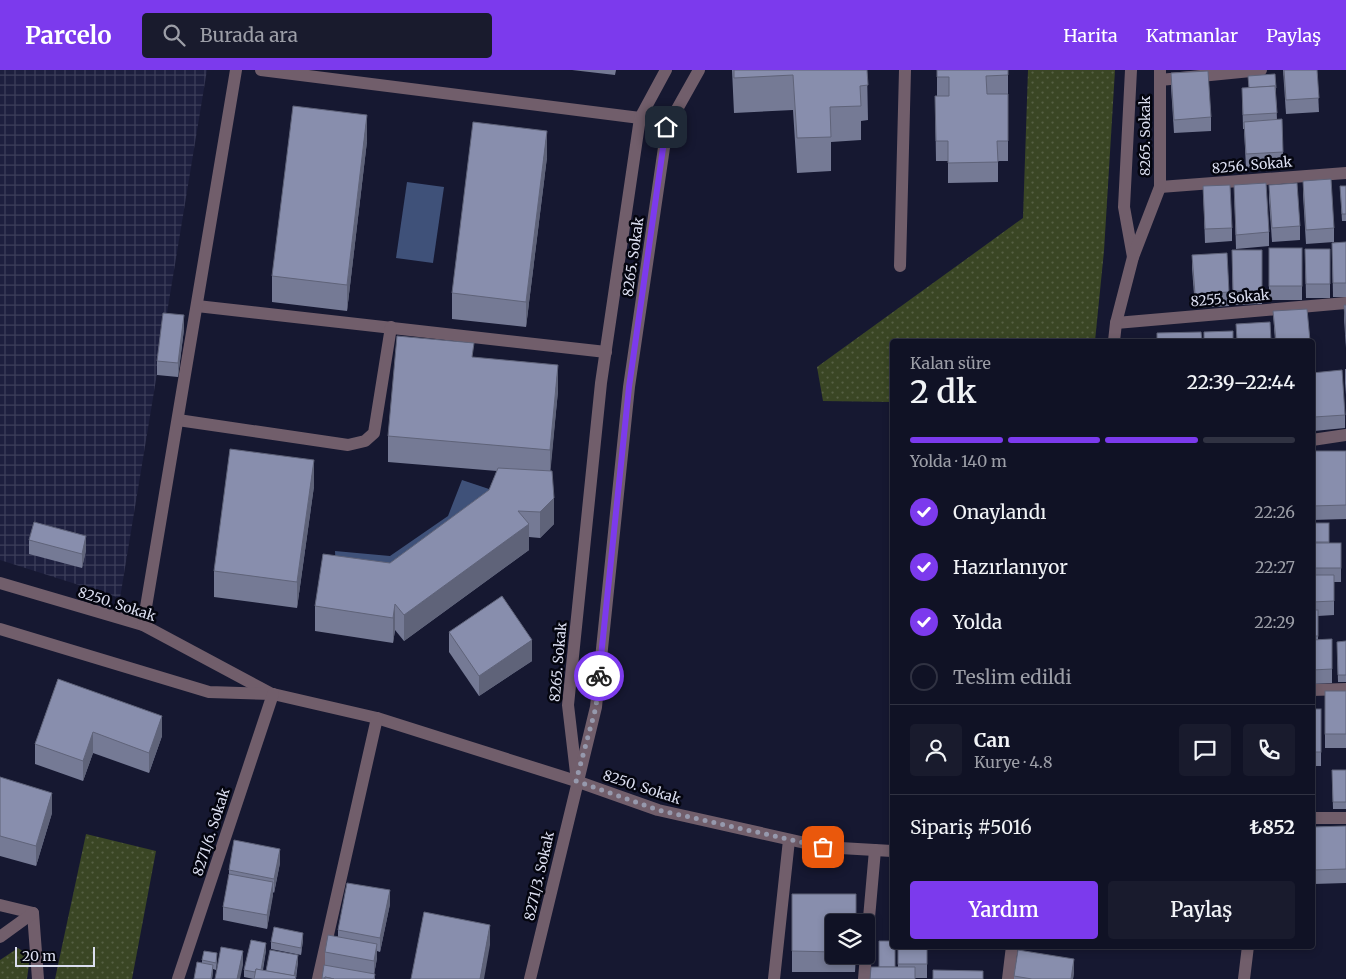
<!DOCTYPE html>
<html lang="tr">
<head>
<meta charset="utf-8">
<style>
	:root { --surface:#101225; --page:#191b2d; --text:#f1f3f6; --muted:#9c9ea7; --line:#303242; --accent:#7c3aed }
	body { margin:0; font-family:Merriweather,serif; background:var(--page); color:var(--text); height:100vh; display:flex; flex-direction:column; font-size:19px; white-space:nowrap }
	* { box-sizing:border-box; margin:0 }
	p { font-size:16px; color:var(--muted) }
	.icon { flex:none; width:28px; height:28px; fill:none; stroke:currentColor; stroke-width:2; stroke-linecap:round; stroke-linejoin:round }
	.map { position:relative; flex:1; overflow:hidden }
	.details { position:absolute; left:890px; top:269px; width:425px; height:610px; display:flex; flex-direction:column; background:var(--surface); border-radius:5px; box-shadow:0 2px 8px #0003,0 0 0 1px var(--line) }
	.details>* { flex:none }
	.fabs { position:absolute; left:825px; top:844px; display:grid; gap:10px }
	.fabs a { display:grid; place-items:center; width:50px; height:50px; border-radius:5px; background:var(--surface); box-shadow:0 2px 8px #0003,0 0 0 1px var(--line); font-size:25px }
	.scale { position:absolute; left:15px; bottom:12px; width:80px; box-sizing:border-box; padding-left:5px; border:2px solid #dbdef0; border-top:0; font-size:14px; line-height:18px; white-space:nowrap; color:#dbdef0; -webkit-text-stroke:4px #04050f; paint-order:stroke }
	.pin { position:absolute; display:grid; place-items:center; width:42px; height:42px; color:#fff; margin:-21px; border-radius:10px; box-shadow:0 2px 8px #0006 }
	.courier { position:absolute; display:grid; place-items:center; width:50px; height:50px; margin:-25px; border:4px solid #7c3aed; border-radius:50%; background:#fff; color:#222; box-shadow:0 1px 6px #0007 }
	.overview em { font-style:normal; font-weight:600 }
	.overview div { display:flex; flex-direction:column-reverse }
	.overview { display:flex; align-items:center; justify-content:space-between; height:85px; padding:0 20px }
	h1 { font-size:32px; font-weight:600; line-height:38px }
	.bar { display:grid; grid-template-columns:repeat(4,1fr); gap:8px 5px; align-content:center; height:60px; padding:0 20px }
	.bar i { height:6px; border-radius:4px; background:var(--line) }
	.bar .selected { background:var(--accent) }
	.bar p { grid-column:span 4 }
	.line { display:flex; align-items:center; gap:12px; padding:0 20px; border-top:1px solid var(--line) }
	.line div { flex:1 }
	.round { display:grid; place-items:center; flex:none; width:52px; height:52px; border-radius:5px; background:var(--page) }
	ol { padding:0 20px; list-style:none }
	li { display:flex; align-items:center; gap:15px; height:55px }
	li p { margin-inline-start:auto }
	li .icon { padding:5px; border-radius:50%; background:var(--accent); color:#fff; stroke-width:4 }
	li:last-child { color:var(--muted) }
	li i { width:28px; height:28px; border:2px solid var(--line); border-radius:50% }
	.action { display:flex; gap:10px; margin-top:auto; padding:10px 20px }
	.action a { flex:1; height:58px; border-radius:5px; background:var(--accent); color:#fff; font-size:20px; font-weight:600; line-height:58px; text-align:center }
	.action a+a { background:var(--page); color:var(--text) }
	header { display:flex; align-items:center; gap:30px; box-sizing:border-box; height:70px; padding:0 25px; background:var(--accent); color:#fff }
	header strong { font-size:24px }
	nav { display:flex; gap:28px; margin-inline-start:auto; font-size:18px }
	.search { width:350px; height:45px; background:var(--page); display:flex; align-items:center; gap:12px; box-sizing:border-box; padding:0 18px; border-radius:5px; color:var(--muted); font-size:19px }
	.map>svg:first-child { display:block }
	.industrial { fill:url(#industrial-grid) }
	.grass { fill:url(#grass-dots) }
	.water { fill:#3f5179 }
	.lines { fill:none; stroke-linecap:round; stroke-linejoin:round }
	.minor { stroke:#715e6b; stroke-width:12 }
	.wall { fill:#757a95 }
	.shaded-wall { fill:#5f6379 }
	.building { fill:#888ead; stroke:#5f6379 }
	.done { stroke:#9699ad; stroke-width:5; stroke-dasharray:0 9 }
	.route { stroke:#7c3aed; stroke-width:6 }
	.labels { text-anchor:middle; stroke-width:5; stroke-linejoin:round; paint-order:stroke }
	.street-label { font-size:14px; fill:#dbdef0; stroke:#04050f }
</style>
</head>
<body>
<header>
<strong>Parcelo</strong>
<div class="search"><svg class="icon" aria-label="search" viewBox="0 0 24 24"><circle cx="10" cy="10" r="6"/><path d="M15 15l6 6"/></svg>Burada ara</div>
<nav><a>Harita</a><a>Katmanlar</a><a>Paylaş</a></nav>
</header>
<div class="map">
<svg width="1346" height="909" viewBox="0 0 1346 909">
	<defs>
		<pattern id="industrial-grid" width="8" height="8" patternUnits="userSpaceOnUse" patternTransform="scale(1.25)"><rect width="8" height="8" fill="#1d1f3e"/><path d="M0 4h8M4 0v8" fill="none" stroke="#3d3f5a"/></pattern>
		<pattern id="grass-dots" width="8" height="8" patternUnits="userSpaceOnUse" patternTransform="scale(1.25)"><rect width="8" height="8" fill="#3a4624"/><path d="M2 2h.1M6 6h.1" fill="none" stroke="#566044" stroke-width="1.8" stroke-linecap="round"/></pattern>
	</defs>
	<rect width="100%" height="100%" fill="#161831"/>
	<!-- industrial -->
	<polygon class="industrial" points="0,0 207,0 120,528 0,490"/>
	<!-- grass -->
	<g class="grass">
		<polygon points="1028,0 1115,0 1104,181 1095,271 892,271 892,332 823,331 817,297 1023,148"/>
		<polygon points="86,764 156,781 132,909 55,909"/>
		<polygon points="18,878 30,886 27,909 0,909 0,890"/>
	</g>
	<!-- water -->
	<g class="water">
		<polygon points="407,112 444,117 433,193 396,188"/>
		<polygon points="462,410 492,420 396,510 336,503 335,481 390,486 448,446"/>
	</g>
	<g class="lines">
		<!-- minor -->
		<g class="minor">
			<polyline points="261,0 640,48"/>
			<polyline points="1131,0 1124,137 1133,187"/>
			<polyline points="1160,10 1261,0"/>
			<polyline points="1160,117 1346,103"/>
			<polyline points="900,196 905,0"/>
			<polyline points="197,236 606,282"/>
			<polyline points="1116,253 1346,233"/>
			<polyline points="1114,271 1116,253 1133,187 1160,117 1160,0"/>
			<polyline points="178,350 348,375 365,371 374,363 391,257"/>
			<polyline points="1312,370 1346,365"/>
			<polyline points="0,513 143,555 270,623"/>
			<polyline points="143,555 236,0"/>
			<polyline points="0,559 209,622 273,624 377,648 576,711 658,740 823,777 892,781"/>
			<polyline points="1312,620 1346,619"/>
			<polyline points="576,703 568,635 601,313 640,48 666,0"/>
			<polyline points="1312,748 1346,748"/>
			<polyline points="0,835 33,843 38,909"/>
			<polyline points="0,867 33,843"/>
			<polyline points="866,882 875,780"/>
			<polyline points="178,909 273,624"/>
			<polyline points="318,909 377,648"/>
			<polyline points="530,909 596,637 629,317 667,57 699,0"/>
			<polyline points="774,909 789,770"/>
			<polyline points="864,909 866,885"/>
			<polyline points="1008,909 1012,876"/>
			<polyline points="1244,909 1248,876"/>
		</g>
	</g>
	<!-- wall -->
	<g class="wall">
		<polygon points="572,0 616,0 615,5"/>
		<polygon points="732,0 867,0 868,50 861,51 861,70 831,72 831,101 797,103 793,40 734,43"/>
		<polygon points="937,0 1008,0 1008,91 998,91 998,112 948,113 948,91 936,91 935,26 937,26"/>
		<polygon points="1283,0 1317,0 1319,42 1286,44"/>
		<polygon points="1171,3 1211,47 1211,61 1174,63 1171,17"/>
		<polygon points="1248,6 1276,18 1276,25 1277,50 1283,82 1283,96 1246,98 1244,59 1243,59 1242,18 1249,18"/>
		<polygon points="367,71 347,241 272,232 272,206"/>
		<polygon points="547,87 526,257 452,249 452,223"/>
		<polygon points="1303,111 1334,158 1334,172 1306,174 1303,125"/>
		<polygon points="1234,115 1269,162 1269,176 1236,179"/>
		<polygon points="1269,115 1300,156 1300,170 1272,172 1269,129"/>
		<polygon points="1203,116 1232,158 1232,171 1205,173"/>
		<polygon points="1340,116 1346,116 1346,151 1342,151"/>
		<polygon points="1346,172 1346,227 1333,227 1332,173"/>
		<rect x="1269" y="178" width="33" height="52"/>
		<polygon points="1305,179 1330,179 1330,228 1306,228"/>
		<polygon points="1232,180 1262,180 1262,234 1233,235"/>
		<polygon points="1192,185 1229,222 1229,236 1195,238 1192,198"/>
		<polygon points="1344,235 1346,235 1346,278 1344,249"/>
		<polygon points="1273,241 1310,271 1275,271"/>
		<polygon points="184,259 178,307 157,305 157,291"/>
		<polygon points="474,287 558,321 550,401 554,454 540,468 529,467 529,480 404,571 395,560 393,573 315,561 315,536 390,493 489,420 497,401 388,392 388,366"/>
		<polygon points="1345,299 1346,299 1346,325 1345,313"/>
		<polygon points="1312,303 1345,345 1345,358 1314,361 1312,340"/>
		<polygon points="1312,381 1346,381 1346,449 1312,450"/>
		<polygon points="314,416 297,538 214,527 214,501"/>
		<polygon points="1312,453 1329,453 1329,473 1341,473 1341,512 1334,512 1334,545 1318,546 1318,570 1332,569 1332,613 1312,614"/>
		<polygon points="29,470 86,480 82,498 29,484"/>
		<polygon points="449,562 532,591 479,626 449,582"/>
		<polygon points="1346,571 1346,612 1338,612 1337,572"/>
		<polygon points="58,609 162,666 149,703 93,683 83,711 35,694 35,674"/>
		<rect x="1325" y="621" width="21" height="57"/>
		<rect x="1312" y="639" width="9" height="57"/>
		<polygon points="1332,700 1346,700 1346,739 1333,739"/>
		<polygon points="0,707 52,743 36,796 0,786"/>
		<polygon points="1346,756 1346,813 1313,814 1313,757"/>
		<polygon points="280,793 274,823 273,822 267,859 223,850 223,837 229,806 229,800"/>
		<polygon points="792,824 834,852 834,885 856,885 855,902 792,902"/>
		<polygon points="390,834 380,882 377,881 377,888 374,904 375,909 322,909 325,895 325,882 338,867 338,860"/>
		<polygon points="303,870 301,885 271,879 271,872"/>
		<polygon points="898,876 927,876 927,908 915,908 879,897 898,897"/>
		<polygon points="266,880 263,900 266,901 298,892 296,909 254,909 244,907 244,900"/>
		<polygon points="202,890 217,890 216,900 213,899 212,909 194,909 202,893"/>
		<polygon points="1074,902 1073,909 1014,909 1014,906"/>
	</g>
	<!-- shaded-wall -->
	<g class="shaded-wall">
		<polygon points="367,45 367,71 347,241 347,215"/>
		<polygon points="547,61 547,87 526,257 526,232"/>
		<polygon points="184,245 184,259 178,307 178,293"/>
		<polygon points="558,295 558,321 550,406 550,380"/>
		<polygon points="314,390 314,416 297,538 297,512"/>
		<polygon points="554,428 554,454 540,468 540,442"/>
		<polygon points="529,454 529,480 404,571 404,545"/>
		<polygon points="86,466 86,480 82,498 82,484"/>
		<polygon points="395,534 395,560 393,573 393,548"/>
		<polygon points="532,570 532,591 479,626 479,606"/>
		<polygon points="162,646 162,666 149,703 149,683"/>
		<polygon points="93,662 93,683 83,711 83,691"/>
		<polygon points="52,723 52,743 36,796 36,776"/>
		<polygon points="280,779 280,793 274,823 274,809"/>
		<polygon points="273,812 273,826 267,859 267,845"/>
		<polygon points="390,820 390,834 380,882 380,868"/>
		<polygon points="490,855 490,875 484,909 480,909"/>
		<polygon points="303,863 303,870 301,885 301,878"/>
		<polygon points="266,873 266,880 261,909 261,903"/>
		<polygon points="377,874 377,888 374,905 374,891"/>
		<polygon points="243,881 243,895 240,909 237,909"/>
		<polygon points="217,883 217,890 216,900 216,893"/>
		<polygon points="298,885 298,892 295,909 294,909"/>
		<polygon points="1074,889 1074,902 1073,909 1071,909"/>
		<polygon points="213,895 213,902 212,909 211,909"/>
	</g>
	<!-- building -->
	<g class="building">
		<polygon points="734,0 867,0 868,15 860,16 861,36 830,37 831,67 797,68 793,5 734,8"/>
		<polygon points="937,0 1008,0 1008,5 986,6 987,24 1008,24 1008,71 997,71 998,92 948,93 948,71 936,71 935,26 949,26 949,7 937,7"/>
		<polygon points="1284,0 1317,0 1319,28 1286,30"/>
		<polygon points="1208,1 1211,47 1174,50 1171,3"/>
		<polygon points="1275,4 1276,18 1275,18 1275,16 1249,18 1248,6"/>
		<polygon points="1275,16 1277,43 1243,45 1242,18"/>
		<polygon points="293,36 367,45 347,215 272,206"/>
		<polygon points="1282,49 1283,82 1246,84 1244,52"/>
		<polygon points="473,52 547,61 526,232 452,223"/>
		<polygon points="1331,109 1334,158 1306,160 1303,111"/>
		<polygon points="1266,113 1269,162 1236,165 1234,115"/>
		<polygon points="1297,113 1300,156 1272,158 1269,115"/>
		<polygon points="1230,115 1232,158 1205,159 1203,116"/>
		<polygon points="1340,116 1346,116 1346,144 1342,144"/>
		<polygon points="1346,172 1346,213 1333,213 1332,173"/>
		<rect x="1269" y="178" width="33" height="38"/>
		<polygon points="1305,179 1330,179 1330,214 1306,214"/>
		<polygon points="1232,180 1262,180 1262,221 1233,221"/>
		<polygon points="1227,183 1229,222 1195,224 1192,185"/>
		<polygon points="1344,235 1346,235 1346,265"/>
		<polygon points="1307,239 1310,271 1276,271 1273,241"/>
		<polygon points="163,243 184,245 178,293 157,291"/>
		<polygon points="1270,252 1271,271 1237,271 1236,254"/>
		<polygon points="1233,261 1233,271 1204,271 1204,262"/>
		<polygon points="1201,262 1202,271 1157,271 1157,263"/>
		<polygon points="397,266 474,273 472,287 558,295 550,380 388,366"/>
		<polygon points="1342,300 1345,345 1314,347 1312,326 1312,303"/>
		<polygon points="230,379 314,390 297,512 214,501"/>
		<polygon points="1312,381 1346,381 1346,435 1312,436"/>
		<polygon points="498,398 552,401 554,428 540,442 518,441 529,454 404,545 395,534 393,548 315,536 323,484 390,493 489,420"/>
		<polygon points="34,452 86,466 82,484 29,470"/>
		<rect x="1312" y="453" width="17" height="19"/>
		<rect x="1312" y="473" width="29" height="25"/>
		<polygon points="1312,505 1334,505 1334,531 1312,532"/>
		<polygon points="502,526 532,570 479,606 449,562"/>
		<rect x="1312" y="540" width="6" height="26"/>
		<polygon points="1332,569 1332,599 1312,600 1312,570"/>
		<polygon points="1346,571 1346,605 1338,605 1337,572"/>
		<polygon points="58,609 162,646 149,683 93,662 83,691 35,674"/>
		<rect x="1325" y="621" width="21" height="43"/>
		<rect x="1312" y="639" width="9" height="43"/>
		<polygon points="1332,700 1346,700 1346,732 1333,732"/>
		<polygon points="0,707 52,723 36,776 0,766"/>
		<polygon points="1346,756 1346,799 1313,800 1313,757"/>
		<polygon points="234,770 280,779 274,809 229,800"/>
		<polygon points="229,804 273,812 267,845 223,837"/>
		<polygon points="347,813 390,820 380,868 338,860"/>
		<polygon points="792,824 856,824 856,852 834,852 834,882 792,881"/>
		<polygon points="424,842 490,855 480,909 411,909"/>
		<polygon points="274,857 303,863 301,878 271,872"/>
		<polygon points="328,865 377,874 374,891 325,882"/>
		<polygon points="251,870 266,873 261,900 256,899 255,902 244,900"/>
		<polygon points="879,871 892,871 892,876 895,876 895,897 879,897"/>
		<rect x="898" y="876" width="29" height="18"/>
		<polygon points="221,877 243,881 237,909 215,909"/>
		<polygon points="270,880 298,885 294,906 266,901"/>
		<polygon points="1018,880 1074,889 1071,909 1032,909 1014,906"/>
		<polygon points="204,881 217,883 216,893 202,890"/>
		<polygon points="197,892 213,895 211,909 194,909"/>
		<polygon points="324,895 375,904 374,909 334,909 325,907 325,908 322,908"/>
		<polygon points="871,897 915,897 915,909 870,909"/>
		<polygon points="256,899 296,906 295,909 254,909"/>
		<polygon points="933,900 983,901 983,909 933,909"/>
		<polygon points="325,907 334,909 325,909"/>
	</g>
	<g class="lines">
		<!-- done -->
		<polyline class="done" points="599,606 596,637 576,711 658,740 823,777"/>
		<!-- route -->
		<polyline class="route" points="599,606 629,317 666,57"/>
	</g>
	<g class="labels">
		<!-- street labels -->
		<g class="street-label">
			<text transform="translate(1145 66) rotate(-90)" y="5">8265. Sokak</text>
			<text transform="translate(1252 95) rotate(-5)" y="5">8256. Sokak</text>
			<text transform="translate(633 187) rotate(-82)" y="5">8265. Sokak</text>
			<text transform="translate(1230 228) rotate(-5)" y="5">8255. Sokak</text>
			<text transform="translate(117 534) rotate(18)" y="5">8250. Sokak</text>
			<text transform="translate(558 592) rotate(-85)" y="5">8265. Sokak</text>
			<text transform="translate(642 717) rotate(18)" y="5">8250. Sokak</text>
			<text transform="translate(211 762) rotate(-72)" y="5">8271/6. Sokak</text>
			<text transform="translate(539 806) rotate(-77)" y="5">8271/3. Sokak</text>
		</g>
	</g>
</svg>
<div class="fabs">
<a><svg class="icon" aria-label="layers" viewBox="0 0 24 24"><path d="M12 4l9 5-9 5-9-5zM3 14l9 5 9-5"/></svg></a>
</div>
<div class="scale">20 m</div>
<div class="pin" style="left:823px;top:777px;background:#ea580c"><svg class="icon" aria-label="bag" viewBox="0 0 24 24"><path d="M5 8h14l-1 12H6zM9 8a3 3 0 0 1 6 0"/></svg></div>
<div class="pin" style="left:666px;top:57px;background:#1f2937"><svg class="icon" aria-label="home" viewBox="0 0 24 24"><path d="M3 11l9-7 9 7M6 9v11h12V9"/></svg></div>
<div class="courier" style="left:599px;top:606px"><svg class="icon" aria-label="bike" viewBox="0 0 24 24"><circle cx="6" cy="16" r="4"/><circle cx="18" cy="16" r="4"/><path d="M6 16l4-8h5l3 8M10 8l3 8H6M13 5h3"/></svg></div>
<section class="details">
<div class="overview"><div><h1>2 dk</h1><p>Kalan süre</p></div><em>22:39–22:44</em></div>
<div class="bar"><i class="selected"></i><i class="selected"></i><i class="selected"></i><i></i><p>Yolda · 140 m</p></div>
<ol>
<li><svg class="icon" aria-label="check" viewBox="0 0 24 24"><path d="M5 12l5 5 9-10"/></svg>Onaylandı<p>22:26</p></li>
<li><svg class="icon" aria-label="check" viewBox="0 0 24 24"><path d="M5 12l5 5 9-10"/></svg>Hazırlanıyor<p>22:27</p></li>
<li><svg class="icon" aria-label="check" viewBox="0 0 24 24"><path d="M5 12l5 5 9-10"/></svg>Yolda<p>22:29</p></li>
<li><i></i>Teslim edildi</li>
</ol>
<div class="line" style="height:90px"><a class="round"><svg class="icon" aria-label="person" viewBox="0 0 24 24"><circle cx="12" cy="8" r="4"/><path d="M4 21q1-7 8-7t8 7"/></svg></a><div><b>Can</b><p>Kurye · 4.8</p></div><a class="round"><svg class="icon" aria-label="chat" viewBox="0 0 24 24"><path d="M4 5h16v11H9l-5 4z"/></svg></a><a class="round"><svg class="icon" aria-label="phone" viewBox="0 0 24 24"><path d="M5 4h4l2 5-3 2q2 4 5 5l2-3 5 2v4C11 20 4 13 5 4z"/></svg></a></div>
<div class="line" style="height:65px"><div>Sipariş #5016</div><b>₺852</b></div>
<div class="action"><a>Yardım</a><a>Paylaş</a></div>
</section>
</div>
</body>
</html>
